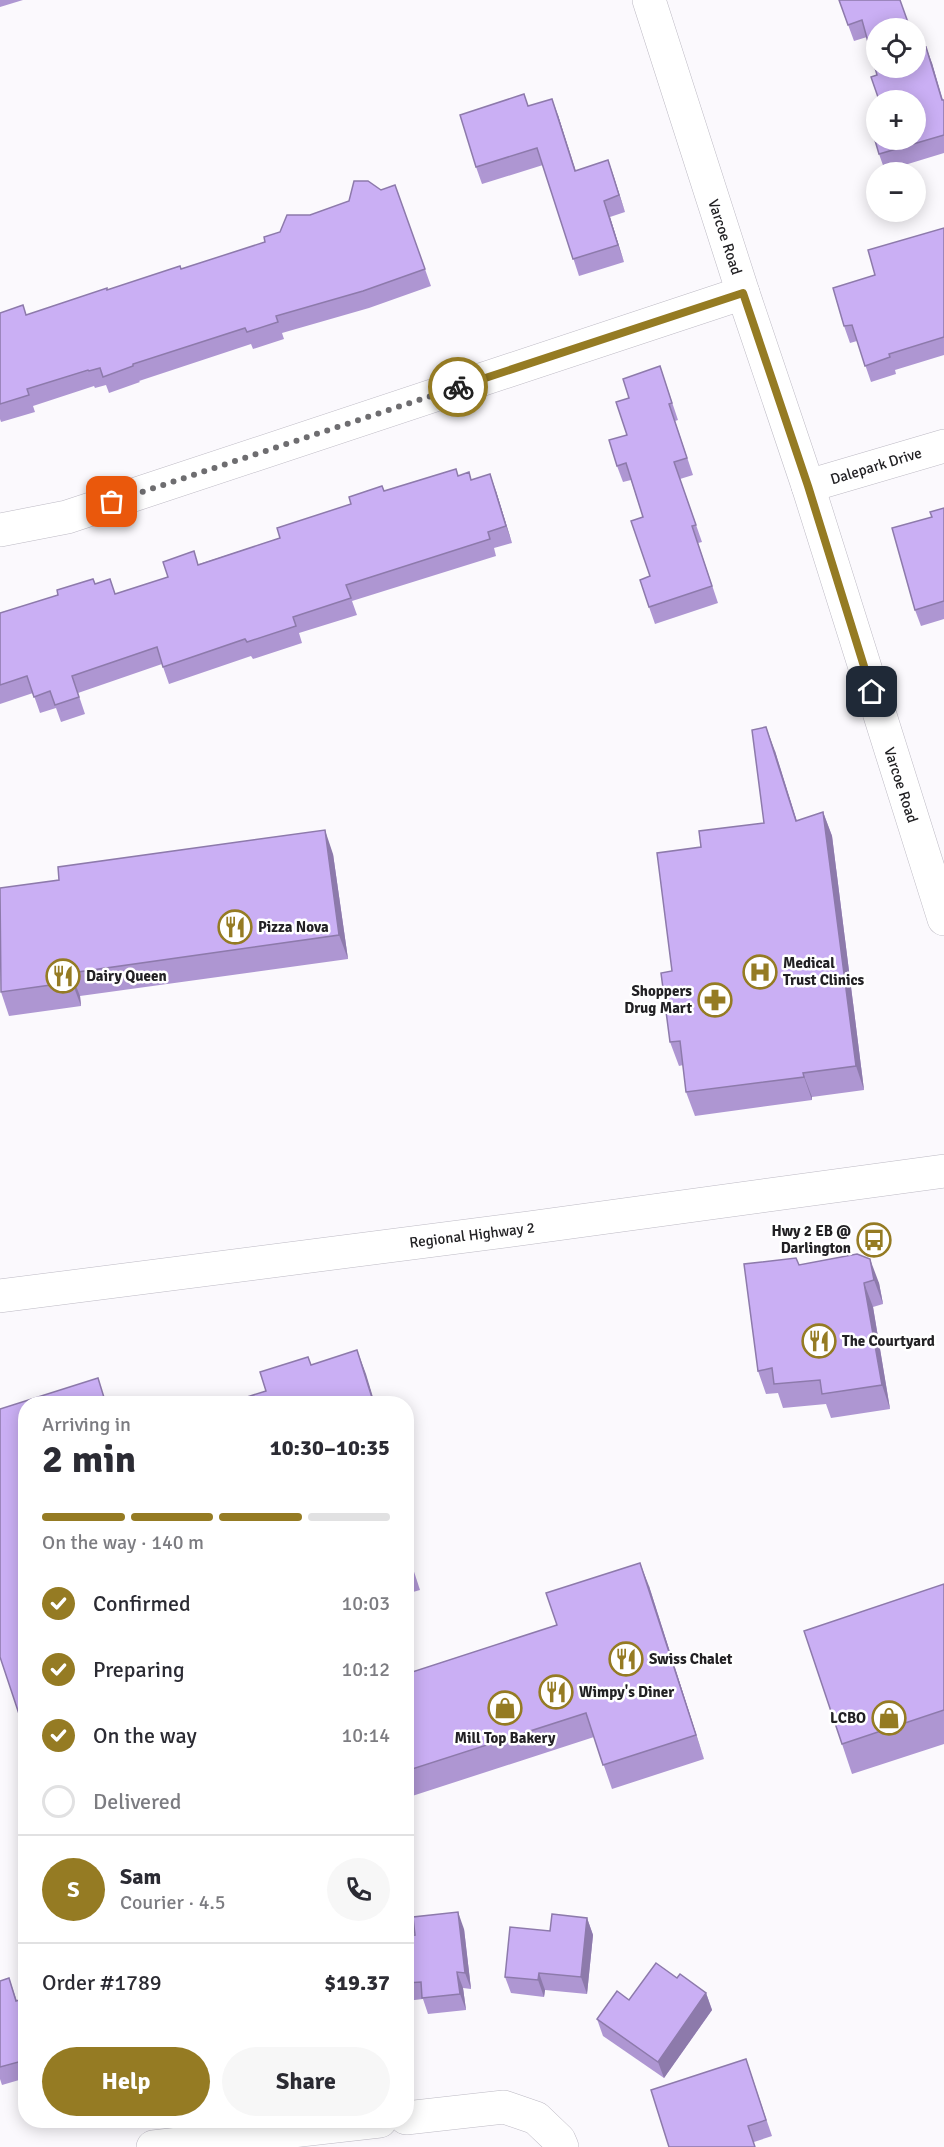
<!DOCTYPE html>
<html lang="en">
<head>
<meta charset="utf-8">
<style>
	:root { --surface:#fff; --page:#f7f7f7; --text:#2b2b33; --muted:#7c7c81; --line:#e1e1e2; --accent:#957b23 }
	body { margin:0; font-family:Signika,sans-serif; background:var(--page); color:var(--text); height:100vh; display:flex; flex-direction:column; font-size:22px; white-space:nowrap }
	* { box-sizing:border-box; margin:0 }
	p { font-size:20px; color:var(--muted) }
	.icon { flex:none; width:33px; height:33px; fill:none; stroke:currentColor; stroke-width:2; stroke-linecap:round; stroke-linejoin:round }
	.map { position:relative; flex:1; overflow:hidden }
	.details { position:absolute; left:18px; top:1396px; width:396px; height:732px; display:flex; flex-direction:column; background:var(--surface); border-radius:24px; box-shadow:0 3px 15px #0003 }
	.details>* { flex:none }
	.controls { position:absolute; left:866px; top:18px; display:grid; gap:12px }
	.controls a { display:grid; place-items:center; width:60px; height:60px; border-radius:50%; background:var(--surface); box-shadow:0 3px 15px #0003; font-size:30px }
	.pin { position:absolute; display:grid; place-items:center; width:51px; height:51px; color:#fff; margin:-26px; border-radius:12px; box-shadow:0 3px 9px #0006 }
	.courier { position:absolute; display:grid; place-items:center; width:60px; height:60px; margin:-30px; border:4px solid #957b23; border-radius:50%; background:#fff; color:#222; box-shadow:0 2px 8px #0007 }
	.headline em { font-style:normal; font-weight:700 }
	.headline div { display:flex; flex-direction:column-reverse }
	.headline { display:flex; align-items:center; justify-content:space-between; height:102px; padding:0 24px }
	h1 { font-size:39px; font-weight:700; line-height:45px }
	.bar { display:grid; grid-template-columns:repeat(4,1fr); gap:9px 6px; align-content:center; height:72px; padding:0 24px }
	.bar i { height:8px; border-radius:4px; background:var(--line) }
	.bar .current { background:var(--accent) }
	.bar p { grid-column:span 4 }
	.line { display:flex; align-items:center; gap:15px; padding:0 24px; border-top:2px solid var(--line) }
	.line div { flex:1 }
	.round { display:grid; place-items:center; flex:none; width:63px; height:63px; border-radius:32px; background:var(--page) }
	ol { padding:0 24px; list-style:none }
	li { display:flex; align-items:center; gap:18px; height:66px }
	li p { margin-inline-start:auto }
	li .icon { padding:6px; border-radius:50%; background:var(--accent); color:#fff; stroke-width:4 }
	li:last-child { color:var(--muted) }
	li i { width:33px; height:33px; border:3px solid var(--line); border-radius:50% }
	.action { display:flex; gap:12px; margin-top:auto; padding:12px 24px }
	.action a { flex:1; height:69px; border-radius:36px; background:var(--accent); color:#fff; font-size:24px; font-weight:700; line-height:69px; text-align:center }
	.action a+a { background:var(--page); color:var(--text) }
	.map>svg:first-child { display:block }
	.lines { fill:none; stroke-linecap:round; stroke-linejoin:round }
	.minor-casing { stroke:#bdbac4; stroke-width:34 }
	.major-casing { stroke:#bdbac4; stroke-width:34 }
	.minor { stroke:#fff; stroke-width:33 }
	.major { stroke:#fff; stroke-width:33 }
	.wall { fill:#ae96d2 }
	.shaded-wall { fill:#8d7aab }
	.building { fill:#caaff4; stroke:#8d7aab; stroke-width:1.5 }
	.done { stroke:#6e6d70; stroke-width:6; stroke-dasharray:0 10.8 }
	.route { stroke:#957b23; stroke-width:8 }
	.labels { text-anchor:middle; stroke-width:5; stroke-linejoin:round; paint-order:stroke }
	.street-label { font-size:15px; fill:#222124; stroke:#fff }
	.poi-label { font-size:15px; font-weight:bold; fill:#222124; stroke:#fff; text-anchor:start }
</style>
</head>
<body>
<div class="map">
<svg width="944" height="2147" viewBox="0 0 944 2147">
	<rect width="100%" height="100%" fill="#fbf9fd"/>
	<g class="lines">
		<!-- minor casing -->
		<g class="minor-casing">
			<g id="minor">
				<polyline points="649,0 743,293 808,486 944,919"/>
				<polyline points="808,486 944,446"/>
				<polyline points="0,530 67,517 743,293"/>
				<polyline points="406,2118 504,2107 536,2118 559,2140 562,2147"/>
				<polyline points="153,2147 380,2121"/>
			</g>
		</g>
		<!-- major casing -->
		<g class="major-casing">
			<polyline id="major" points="0,1296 528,1228 944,1171"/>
		</g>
		<!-- minor -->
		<use href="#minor" class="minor"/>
		<!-- major -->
		<use href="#major" class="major"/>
	</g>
	<!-- wall -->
	<g class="wall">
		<polygon points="0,0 23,0 0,7"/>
		<polygon points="839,0 917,49 932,63 943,100 944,100 944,153 885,171 879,154 915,140 877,75 867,37 854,41"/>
		<polygon points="529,106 558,115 575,171 608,160 625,212 610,217 624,262 579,276 543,165 482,184 476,167"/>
		<polygon points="395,185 431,286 369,308 282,333 284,339 253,349 251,344 139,381 140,382 109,393 106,385 95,388 94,386 33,406 35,412 1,422 0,419 0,313 27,315 107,290 181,269 265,242 310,215"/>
		<polygon points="944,228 944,355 895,370 896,374 871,382 857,341 850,343 844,326 875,275"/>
		<polygon points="660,366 678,420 675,421 693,475 680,479 702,542 698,543 718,603 655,624 649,607 650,576 643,517 631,480 623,482 617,466 627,435 629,398"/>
		<polygon points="458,476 471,480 496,491 512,543 494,548 496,556 352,601 357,615 299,633 302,643 253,659 251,656 169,684 162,664 78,693 85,714 61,722 56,708 40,713 33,693 0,704 0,613 95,584 115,594 168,577 199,564 280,538 351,504 384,491"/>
		<polygon points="944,508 944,619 921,626 915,610 932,517"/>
		<polygon points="775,751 797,821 823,812 832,836 864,1090 812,1097 812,1100 695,1116 686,1092 683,1065 679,1066 670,1042 672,971 701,847 764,823"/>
		<polygon points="333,854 348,959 80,996 81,1006 9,1016 1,992"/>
		<polygon points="857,1254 879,1283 883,1304 873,1307 890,1409 831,1418 826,1404 783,1408 778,1393 766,1394 758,1371 799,1265"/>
		<polygon points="26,1404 26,1735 0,1657"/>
		<polygon points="406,1501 410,1514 406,1515"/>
		<polygon points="406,1547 420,1590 406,1594"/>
		<polygon points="944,1584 944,1744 852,1774 842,1744"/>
		<polygon points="649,1586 704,1759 612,1789 594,1737 406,1798 406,1674 557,1625"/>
		<polygon points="587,1918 593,1935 587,1994 545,1990 544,1997 511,1993 505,1977 550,1931"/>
		<polygon points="464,1929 471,1989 463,1988 466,2010 428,2014 423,1999 406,2001 406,1936"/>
		<polygon points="9,1978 17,2001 26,1998 26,2078 2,2085 0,2079 0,1981"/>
		<polygon points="706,1993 712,2010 664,2078 603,2036 597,2019 629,2000"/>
		<polygon points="746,2059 772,2136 754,2142 669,2147"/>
	</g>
	<!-- shaded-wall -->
	<g class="shaded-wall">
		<polygon points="926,47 932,63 944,106"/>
		<polygon points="552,99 558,115 581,187 575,171"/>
		<polygon points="608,160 614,177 625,212 619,195"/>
		<polygon points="604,201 610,217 624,262 618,245"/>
		<polygon points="490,474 496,491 512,543 506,526"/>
		<polygon points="766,727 775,751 804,845 796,821"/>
		<polygon points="823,812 832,836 864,1090 856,1066"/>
		<polygon points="325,830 333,854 348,959 339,935"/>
		<polygon points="71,973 80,996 81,1006 72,982"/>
		<polygon points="803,1073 812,1097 812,1100 804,1077"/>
		<polygon points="870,1259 879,1283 883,1304 874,1280"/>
		<polygon points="864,1283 873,1307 890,1409 882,1385"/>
		<polygon points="357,1350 366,1374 375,1404 374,1404"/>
		<polygon points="640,1563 649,1586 704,1759 696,1735"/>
		<polygon points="458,1912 464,1929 471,1989 465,1973"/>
		<polygon points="587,1918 593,1935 587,1994 581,1977"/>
		<polygon points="457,1972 463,1988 466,2010 460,1994"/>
		<polygon points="539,1973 545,1990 544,1997 538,1980"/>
		<polygon points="706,1993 712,2010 664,2078 658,2062"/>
	</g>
	<!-- building -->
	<g class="building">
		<polygon points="839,0 900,0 910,28 876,28 876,68 915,68 915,44 917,49 926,47 942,100 944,100 944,135 879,154 869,120 876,118 876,140 915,140 915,100 879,100 871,77 877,75 862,20 848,25"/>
		<polygon points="524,94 528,106 552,99 575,171 608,160 619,195 604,201 618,245 573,259 537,148 476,167 460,115"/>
		<polygon points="354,181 368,181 381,190 395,185 425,269 363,291 276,316 278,322 247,332 245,328 133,364 133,366 103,377 100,368 89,371 88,370 27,389 29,395 0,404 0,313 23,305 26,315 107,288 107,290 180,266 181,269 265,242 264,237 280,232 287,215 310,215 349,201"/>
		<polygon points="944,228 944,337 889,354 890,357 865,366 852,325 844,326 833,288 875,275 868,250"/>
		<polygon points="660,366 672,403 669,404 687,458 674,462 696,525 692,526 712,586 649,607 640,580 650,576 631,521 643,517 626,463 617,466 609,440 627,435 616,402 629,398 623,379"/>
		<polygon points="456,469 458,476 469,472 471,480 490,474 506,526 488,532 490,539 346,585 351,598 293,617 296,626 247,642 245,639 163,667 157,647 72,676 79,697 55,705 50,691 34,697 27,676 0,685 0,613 58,595 57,590 93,579 95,584 110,579 115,594 168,577 163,562 194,551 198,565 280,538 277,528 351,504 349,497 382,486 384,491"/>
		<polygon points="944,508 944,601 915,610 892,528 932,517 930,512"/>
		<polygon points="766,727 796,821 823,812 856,1066 803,1073 804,1077 686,1092 680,1041 670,1042 661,973 672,971 657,853 701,847 699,831 764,823 752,730"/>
		<polygon points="325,830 339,935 71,973 72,982 1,992 0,888 59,880 58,867"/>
		<polygon points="857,1254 870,1259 874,1280 864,1283 882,1385 822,1394 820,1380 774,1384 772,1368 758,1371 744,1264 796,1258 799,1265"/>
		<polygon points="357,1350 374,1404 249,1404 247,1397 266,1391 260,1372 308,1357 311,1365"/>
		<polygon points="98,1378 106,1404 26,1404 26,1537 20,1539 26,1555 26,1735 0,1657 0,1409"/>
		<polygon points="406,1550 412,1566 406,1568"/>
		<polygon points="640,1563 696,1735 603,1765 586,1713 406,1771 406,1674 557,1625 546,1593"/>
		<polygon points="944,1584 944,1710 842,1744 804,1631"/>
		<polygon points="458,1912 465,1973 457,1972 460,1994 422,1998 421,1982 406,1983 406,1936 415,1935 413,1917"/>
		<polygon points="552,1914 587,1918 581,1977 539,1973 538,1980 505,1977 510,1927 550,1931"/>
		<polygon points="656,1963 677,1978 680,1974 706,1993 658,2062 597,2019 617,1991 629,2000"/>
		<polygon points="9,1978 16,2001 26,1998 26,2060 0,2067 0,1981"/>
		<polygon points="746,2059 766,2120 748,2126 755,2147 669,2147 651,2090"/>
	</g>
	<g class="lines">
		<!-- done -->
		<polyline class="done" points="112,502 458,387"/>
		<!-- route -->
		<polyline class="route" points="458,387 743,293 808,486 872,692"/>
	</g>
	<!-- icons -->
	<defs>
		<g id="restaurant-ring" transform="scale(1.725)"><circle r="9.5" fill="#fff" stroke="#957b23" stroke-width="1.5"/><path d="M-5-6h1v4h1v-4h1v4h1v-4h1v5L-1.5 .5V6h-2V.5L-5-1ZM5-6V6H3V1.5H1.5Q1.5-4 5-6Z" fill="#957b23"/></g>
		<g id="hospital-ring" transform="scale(1.725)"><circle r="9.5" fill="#fff" stroke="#957b23" stroke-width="1.5"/><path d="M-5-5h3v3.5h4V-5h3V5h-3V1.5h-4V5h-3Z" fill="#957b23"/></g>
		<g id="pharmacy-ring" transform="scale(1.725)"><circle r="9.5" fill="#fff" stroke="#957b23" stroke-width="1.5"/><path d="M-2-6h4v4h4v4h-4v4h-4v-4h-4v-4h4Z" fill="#957b23"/></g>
		<g id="bus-ring" transform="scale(1.725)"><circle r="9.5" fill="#fff" stroke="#957b23" stroke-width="1.5"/><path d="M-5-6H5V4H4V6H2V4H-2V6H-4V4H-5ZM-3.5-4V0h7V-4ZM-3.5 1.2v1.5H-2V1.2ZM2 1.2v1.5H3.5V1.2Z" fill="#957b23"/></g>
		<g id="shop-ring" transform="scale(1.725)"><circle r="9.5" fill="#fff" stroke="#957b23" stroke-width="1.5"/><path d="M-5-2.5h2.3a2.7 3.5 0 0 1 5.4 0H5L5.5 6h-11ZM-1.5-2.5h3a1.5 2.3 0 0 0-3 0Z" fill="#957b23"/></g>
	</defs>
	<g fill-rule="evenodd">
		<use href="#restaurant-ring" x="235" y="927"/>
		<use href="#hospital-ring" x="760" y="972"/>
		<use href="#restaurant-ring" x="63" y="976"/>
		<use href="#pharmacy-ring" x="715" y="1000"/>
		<use href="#bus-ring" x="874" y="1240"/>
		<use href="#restaurant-ring" x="819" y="1341"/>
		<use href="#restaurant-ring" x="626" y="1659"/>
		<use href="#restaurant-ring" x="556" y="1692"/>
		<use href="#shop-ring" x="505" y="1708"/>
		<use href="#shop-ring" x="889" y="1718"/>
	</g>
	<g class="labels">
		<!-- street labels -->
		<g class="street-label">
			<text transform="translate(725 237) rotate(72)" y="5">Varcoe Road</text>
			<text transform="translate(876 466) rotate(-17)" y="5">Dalepark Drive</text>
			<text transform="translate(901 785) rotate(72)" y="5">Varcoe Road</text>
			<text transform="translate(472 1235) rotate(-7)" y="5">Regional Highway 2</text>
		</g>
		<!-- poi labels -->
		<g class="poi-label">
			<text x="258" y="932">Pizza Nova</text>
			<text x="783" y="968">Medical<tspan x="783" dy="17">Trust Clinics</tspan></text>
			<text x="86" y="981">Dairy Queen</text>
			<text x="692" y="996" text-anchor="end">Shoppers<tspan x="692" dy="17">Drug Mart</tspan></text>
			<text x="851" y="1236" text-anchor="end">Hwy 2 EB @<tspan x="851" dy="17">Darlington</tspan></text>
			<text x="842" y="1346">The Courtyard</text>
			<text x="649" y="1664">Swiss Chalet</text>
			<text x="579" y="1697">Wimpy's Diner</text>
			<text x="866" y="1723" text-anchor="end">LCBO</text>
			<text x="505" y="1743" text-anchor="middle">Mill Top Bakery</text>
		</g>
	</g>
</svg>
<div class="controls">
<a><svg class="icon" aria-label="locate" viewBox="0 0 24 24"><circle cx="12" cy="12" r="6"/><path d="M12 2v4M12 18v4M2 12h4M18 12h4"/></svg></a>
<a>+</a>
<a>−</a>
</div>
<div class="pin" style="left:112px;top:502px;background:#ea580c"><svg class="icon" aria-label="bag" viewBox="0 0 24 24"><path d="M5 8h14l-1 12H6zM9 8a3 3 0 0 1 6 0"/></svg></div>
<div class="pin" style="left:872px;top:692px;background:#1f2937"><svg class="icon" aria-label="home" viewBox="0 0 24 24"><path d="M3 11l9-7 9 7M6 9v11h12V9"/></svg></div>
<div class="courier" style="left:458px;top:387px"><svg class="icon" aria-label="bike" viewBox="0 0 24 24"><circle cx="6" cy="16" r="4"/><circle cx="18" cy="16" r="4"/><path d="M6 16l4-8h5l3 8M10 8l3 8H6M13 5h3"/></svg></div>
<section class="details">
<div class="headline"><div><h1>2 min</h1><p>Arriving in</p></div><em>10:30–10:35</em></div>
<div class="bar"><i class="current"></i><i class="current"></i><i class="current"></i><i></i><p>On the way · 140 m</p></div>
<ol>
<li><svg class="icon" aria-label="check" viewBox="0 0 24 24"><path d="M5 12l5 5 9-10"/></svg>Confirmed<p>10:03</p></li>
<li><svg class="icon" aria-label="check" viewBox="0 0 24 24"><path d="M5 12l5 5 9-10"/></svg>Preparing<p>10:12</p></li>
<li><svg class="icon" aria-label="check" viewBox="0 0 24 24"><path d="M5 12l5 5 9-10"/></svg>On the way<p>10:14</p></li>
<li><i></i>Delivered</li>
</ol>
<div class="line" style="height:108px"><b class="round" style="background:var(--accent);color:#fff">S</b><div><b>Sam</b><p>Courier · 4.5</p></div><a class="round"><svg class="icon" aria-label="phone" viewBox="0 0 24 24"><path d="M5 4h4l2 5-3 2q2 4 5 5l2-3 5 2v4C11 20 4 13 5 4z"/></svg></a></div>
<div class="line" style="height:78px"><div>Order #1789</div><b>$19.37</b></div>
<div class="action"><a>Help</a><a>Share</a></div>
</section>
</div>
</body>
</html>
